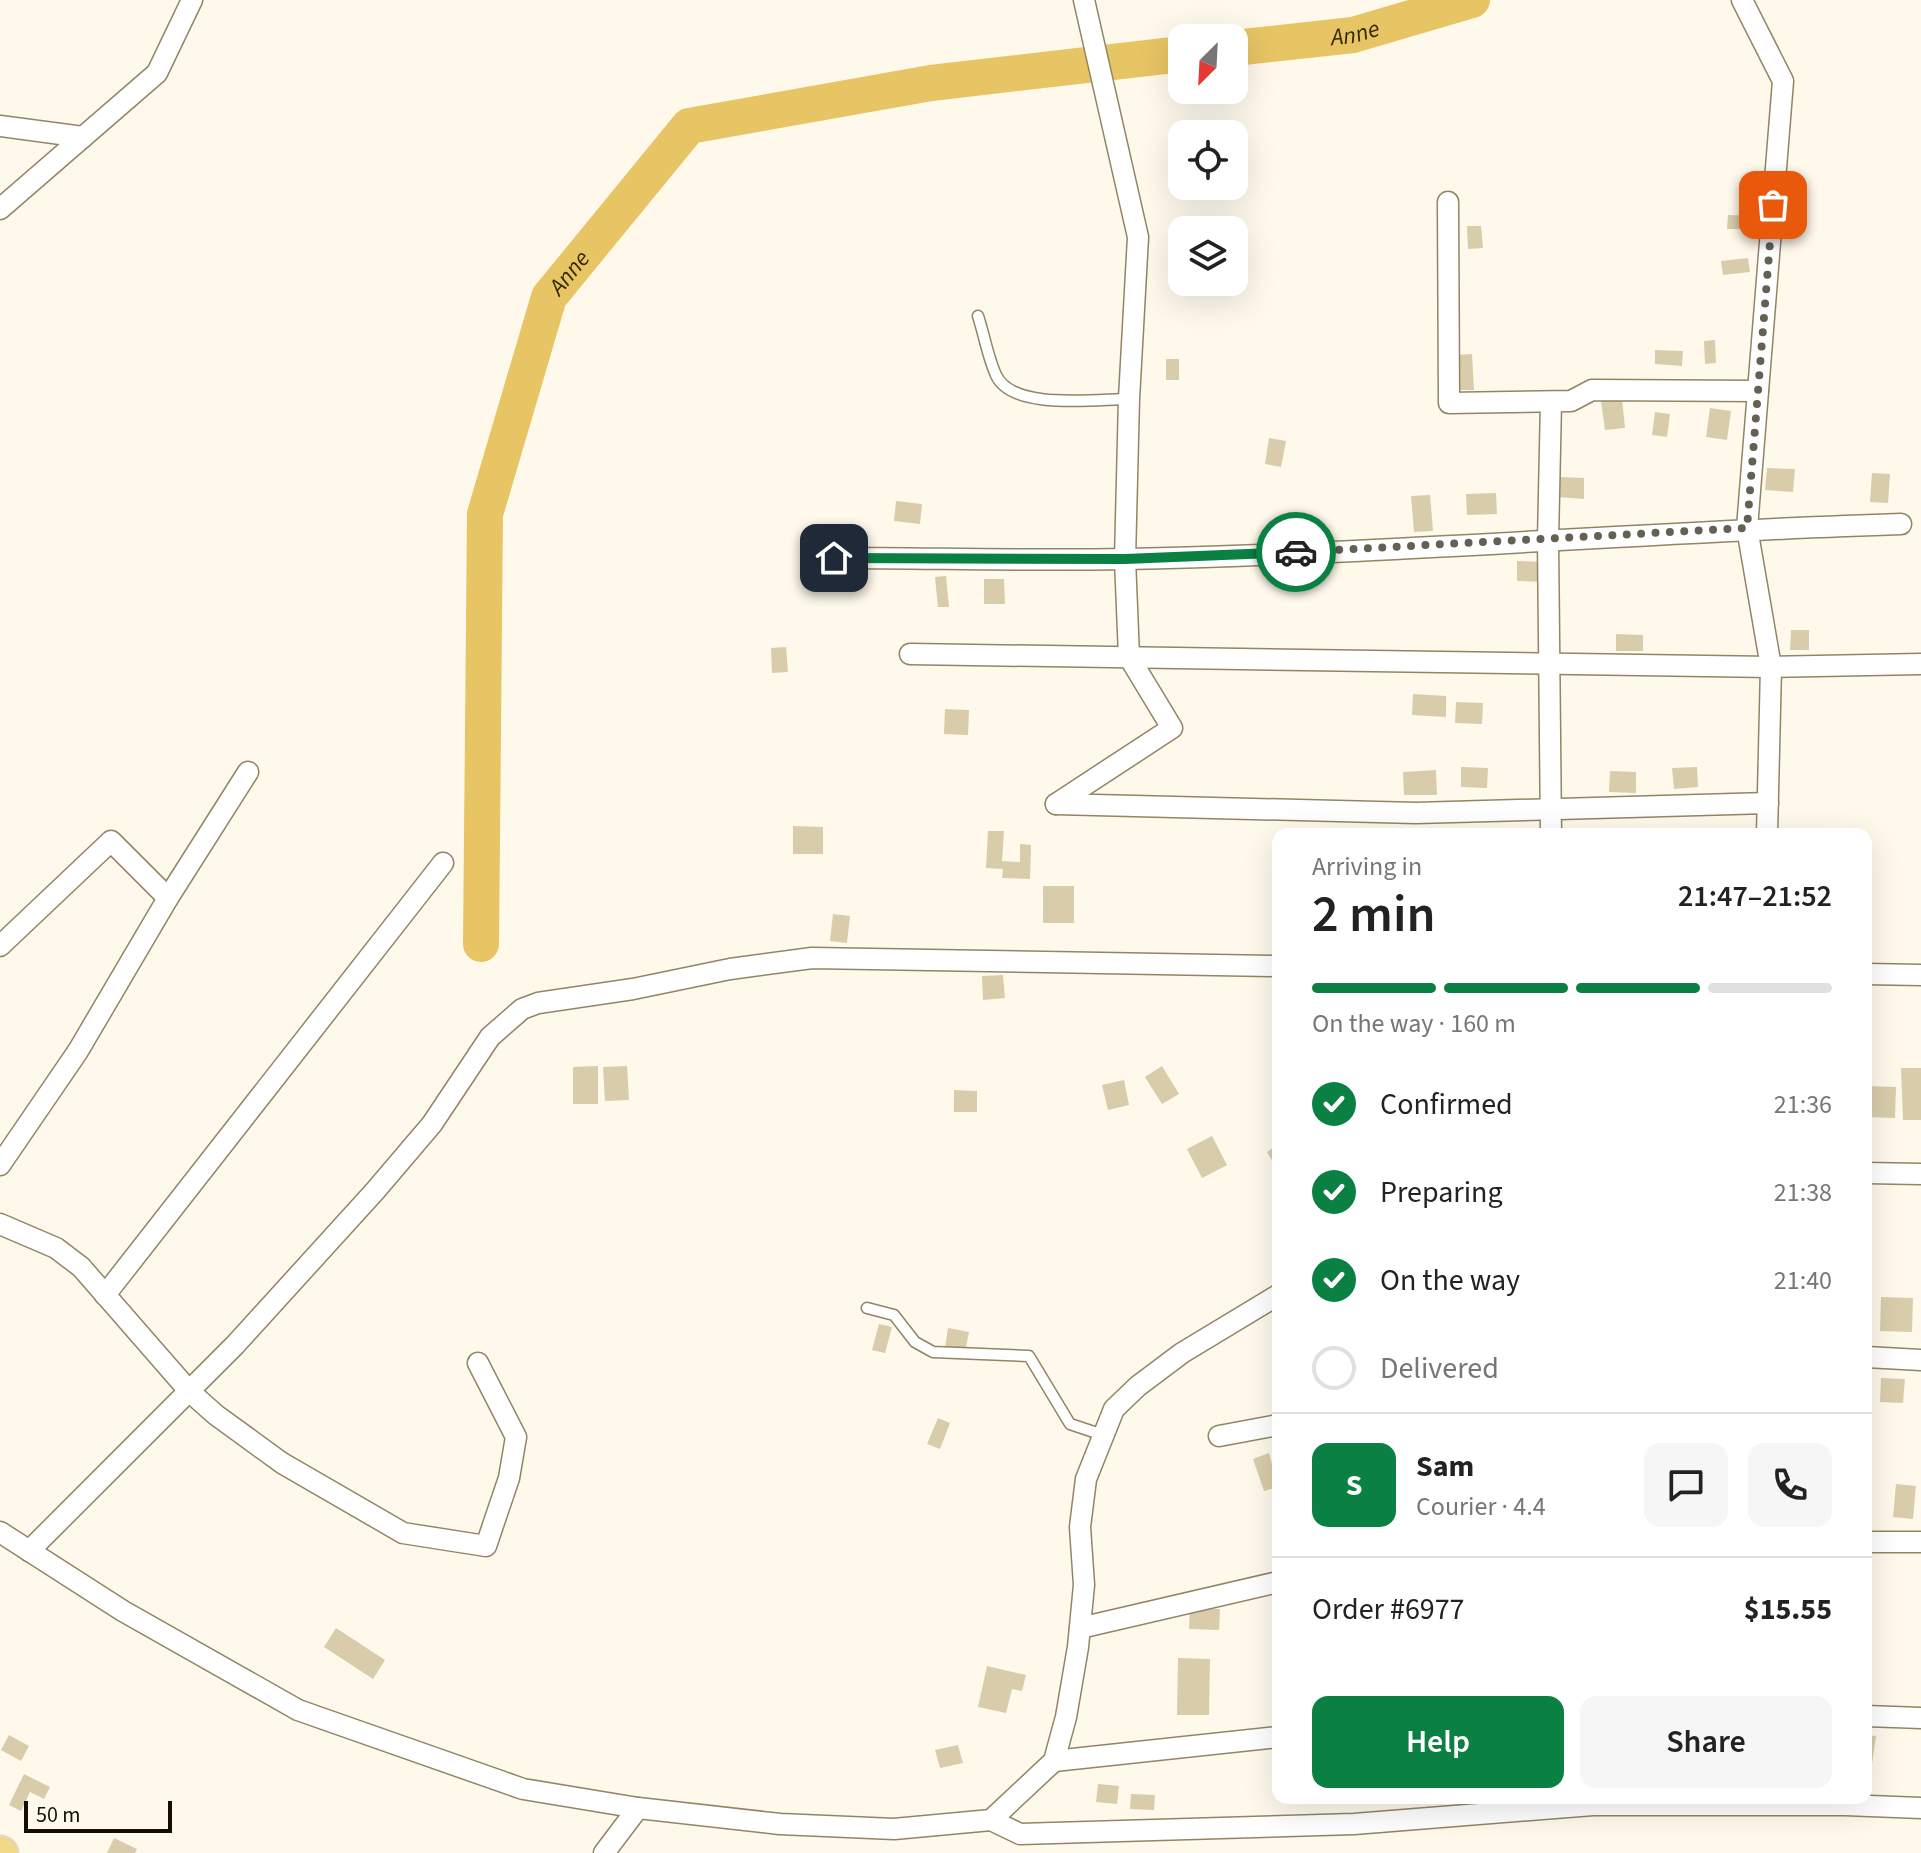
<!DOCTYPE html>
<html lang="en">
<head>
<meta charset="utf-8">
<style>
	:root { --surface:#fff; --page:#f6f6f6; --text:#222; --muted:#767676; --line:#e0e0e0; --accent:#0b8043 }
	body { margin:0; font-family:"Source Sans 3",sans-serif; background:var(--page); color:var(--text); height:100vh; display:flex; flex-direction:column; font-size:30px; white-space:nowrap }
	* { box-sizing:border-box; margin:0 }
	p { font-size:26px; color:var(--muted) }
	.icon { flex:none; width:44px; height:44px; fill:none; stroke:currentColor; stroke-width:2; stroke-linecap:round; stroke-linejoin:round }
	.map { position:relative; flex:1; overflow:hidden }
	.side { position:absolute; left:1272px; top:828px; width:600px; height:976px; display:flex; flex-direction:column; background:var(--surface); border-radius:16px; box-shadow:0 8px 32px #0002 }
	.side>* { flex:none }
	.needle { width:52px; rotate:204deg }
	.controls { position:absolute; left:1168px; top:24px; display:grid; gap:16px }
	.controls a { display:grid; place-items:center; width:80px; height:80px; border-radius:16px; background:var(--surface); box-shadow:0 8px 32px #0002; font-size:40px }
	.scale { position:absolute; left:24px; bottom:20px; width:148px; box-sizing:border-box; padding-left:8px; border:4px solid #120e03; border-top:0; font-size:22px; line-height:28px; white-space:nowrap; color:#120e03; -webkit-text-stroke:6px #fef9eb; paint-order:stroke }
	.pin { position:absolute; display:grid; place-items:center; width:68px; height:68px; color:#fff; margin:-34px; border-radius:16px; box-shadow:0 4px 12px #0006 }
	.courier { position:absolute; display:grid; place-items:center; width:80px; height:80px; margin:-40px; border:6px solid #0b8043; border-radius:50%; background:#fff; color:#222; box-shadow:0 2px 10px #0007 }
	.head em { font-style:normal; font-weight:600 }
	.head div { display:flex; flex-direction:column-reverse }
	.head { display:flex; align-items:center; justify-content:space-between; height:136px; padding:0 40px }
	h1 { font-size:52px; font-weight:600; line-height:60px }
	.bar { display:grid; grid-template-columns:repeat(4,1fr); gap:12px 8px; align-content:center; height:96px; padding:0 40px }
	.bar i { height:10px; border-radius:6px; background:var(--line) }
	.bar .active { background:var(--accent) }
	.bar p { grid-column:span 4 }
	.line { display:flex; align-items:center; gap:20px; padding:0 40px; border-top:2px solid var(--line) }
	.line div { flex:1 }
	.round { display:grid; place-items:center; flex:none; width:84px; height:84px; border-radius:16px; background:var(--page) }
	ol { padding:0 40px; list-style:none }
	li { display:flex; align-items:center; gap:24px; height:88px }
	li p { margin-inline-start:auto }
	li .icon { padding:8px; border-radius:50%; background:var(--accent); color:#fff; stroke-width:4 }
	li:last-child { color:var(--muted) }
	li i { width:44px; height:44px; border:4px solid var(--line); border-radius:50% }
	.primary-button { display:flex; gap:16px; margin-top:auto; padding:16px 40px }
	.primary-button a { flex:1; height:92px; border-radius:16px; background:var(--accent); color:#fff; font-size:32px; font-weight:600; line-height:92px; text-align:center }
	.primary-button a+a { background:var(--page); color:var(--text) }
	.map>svg:first-child { display:block }
	.lines { fill:none; stroke-linecap:round; stroke-linejoin:round }
	.river { stroke:#e7c564; stroke-width:36 }
	.building { fill:#d9ccaa }
	.service-casing { stroke:#918565; stroke-width:13 }
	.minor-casing { stroke:#918565; stroke-width:23 }
	.primary-casing { stroke:#d9d8d7; stroke-width:35 }
	.service { stroke:#fff; stroke-width:10 }
	.minor { stroke:#fff; stroke-width:20 }
	.primary { stroke:#f2d98a; stroke-width:32 }
	.done { stroke:#656054; stroke-width:8; stroke-dasharray:0 14.4 }
	.route { stroke:#0b8043; stroke-width:10 }
	.labels { text-anchor:middle; stroke-width:8; stroke-linejoin:round; paint-order:stroke }
	.water-label { font-size:24px; font-style:italic; fill:#372900; stroke:#fef9eb }
</style>
</head>
<body>
<div class="map">
<svg width="1921" height="1853" viewBox="0 0 1921 1853">
	<rect width="100%" height="100%" fill="#fef9eb"/>
	<g class="lines">
		<!-- river -->
		<g class="river">
			<path id="s1" d="M 1234,48 L 1353,35 L 1472,0"/>
			<path id="s2" d="M 481,944 L 485,514 L 549,297 L 689,126 L 931,83 L 1182,54"/>
		</g>
	</g>
	<!-- building -->
	<g class="building">
		<polygon points="1728,215 1755,216 1754,229 1727,229"/>
		<polygon points="1467,226 1481,226 1483,248 1468,249"/>
		<polygon points="1748,258 1750,272 1723,275 1721,261"/>
		<polygon points="1715,340 1716,363 1705,364 1704,341"/>
		<polygon points="1655,350 1683,351 1682,366 1655,364"/>
		<polygon points="1472,354 1474,390 1459,390 1457,355"/>
		<rect x="1166" y="359" width="13" height="21"/>
		<polygon points="1622,399 1625,428 1605,430 1601,401"/>
		<polygon points="1710,408 1731,411 1727,440 1706,437"/>
		<polygon points="1655,412 1670,414 1667,437 1652,435"/>
		<polygon points="1269,438 1286,441 1281,467 1265,464"/>
		<polygon points="1767,468 1795,469 1793,492 1765,490"/>
		<polygon points="1872,473 1890,474 1888,503 1870,502"/>
		<polygon points="1558,477 1584,478 1584,499 1557,497"/>
		<polygon points="1496,493 1497,514 1467,515 1466,494"/>
		<polygon points="1430,495 1433,531 1414,532 1411,496"/>
		<polygon points="896,501 922,504 920,524 894,521"/>
		<polygon points="1517,561 1544,562 1543,582 1517,581"/>
		<polygon points="946,576 949,607 938,607 935,577"/>
		<polygon points="984,579 1004,579 1005,604 984,604"/>
		<polygon points="1791,630 1809,630 1809,650 1790,650"/>
		<polygon points="1616,634 1643,635 1643,651 1616,651"/>
		<polygon points="786,647 788,672 772,673 771,648"/>
		<polygon points="1413,694 1446,696 1446,717 1412,715"/>
		<polygon points="1456,702 1483,703 1482,724 1455,723"/>
		<polygon points="945,709 969,710 968,735 944,734"/>
		<polygon points="1461,767 1488,768 1487,788 1461,787"/>
		<polygon points="1697,767 1698,787 1674,789 1672,768"/>
		<polygon points="1436,770 1437,795 1404,795 1403,772"/>
		<polygon points="1610,771 1636,772 1636,793 1609,792"/>
		<polygon points="793,826 823,827 823,854 793,854"/>
		<polygon points="988,831 1004,831 1002,861 1020,862 1020,844 1031,845 1030,879 1002,878 1003,869 986,868"/>
		<rect x="1043" y="886" width="31" height="37"/>
		<polygon points="833,914 850,916 847,943 830,941"/>
		<polygon points="1003,975 1005,998 983,1000 982,976"/>
		<polygon points="598,1066 598,1104 573,1104 573,1067"/>
		<polygon points="627,1066 629,1100 605,1101 603,1067"/>
		<polygon points="1162,1066 1179,1094 1162,1104 1145,1077"/>
		<polygon points="1901,1068 1921,1068 1921,1120 1903,1120"/>
		<polygon points="1124,1080 1129,1105 1108,1110 1102,1085"/>
		<polygon points="1867,1086 1896,1087 1895,1118 1866,1117"/>
		<polygon points="954,1090 977,1091 977,1112 954,1112"/>
		<polygon points="1212,1136 1227,1165 1202,1178 1187,1149"/>
		<polygon points="1274,1147 1278,1154 1278,1170 1267,1152"/>
		<polygon points="1881,1297 1913,1298 1912,1332 1880,1331"/>
		<polygon points="879,1324 892,1327 885,1353 872,1350"/>
		<polygon points="948,1328 969,1332 965,1352 945,1348"/>
		<polygon points="1881,1378 1905,1379 1903,1403 1880,1402"/>
		<polygon points="938,1418 950,1423 940,1449 927,1444"/>
		<polygon points="1269,1453 1278,1487 1264,1491 1253,1459"/>
		<polygon points="1896,1484 1916,1486 1913,1519 1893,1517"/>
		<polygon points="1190,1608 1220,1609 1219,1630 1189,1629"/>
		<polygon points="336,1628 385,1660 373,1679 324,1647"/>
		<polygon points="1178,1658 1210,1659 1209,1715 1177,1715"/>
		<polygon points="987,1666 1026,1675 1022,1691 1012,1689 1006,1713 978,1707"/>
		<polygon points="9,1735 29,1746 21,1761 1,1750"/>
		<polygon points="1866,1735 1876,1736 1872,1764 1866,1763"/>
		<polygon points="958,1745 963,1763 940,1768 935,1750"/>
		<polygon points="24,1774 50,1787 44,1799 30,1792 21,1811 9,1805"/>
		<polygon points="1098,1784 1119,1786 1117,1804 1096,1802"/>
		<polygon points="1131,1794 1155,1795 1154,1810 1130,1809"/>
		<polygon points="114,1838 137,1849 135,1853 107,1853"/>
	</g>
	<g class="lines">
		<!-- service casing -->
		<g class="service-casing">
			<g id="service">
				<path d="M 978,316 C 984,334 988,358 996,375 C 1012,411 1096,399 1129,399"/>
				<polyline points="867,1308 894,1315 915,1342 933,1352 1029,1356 1070,1424 1103,1435"/>
			</g>
		</g>
		<!-- minor casing -->
		<g class="minor-casing">
			<g id="minor">
				<polyline points="1742,0 1783,81 1747,528 1771,667 1767,834"/>
				<polyline points="0,126 83,137"/>
				<polyline points="1448,202 1449,403 1571,401 1592,390 1758,391"/>
				<polyline points="0,209 157,73 192,0"/>
				<polyline points="1551,402 1548,540 1551,834"/>
				<path d="M 834,558 C 931,558 1028,561 1125,559 C 1384,554 1642,532 1901,524"/>
				<polyline points="910,654 1771,667 1921,664"/>
				<polyline points="1056,804 1172,728 1129,657 1125,559 1129,399 1138,237 1084,0"/>
				<polyline points="1056,804 1416,813 1768,803"/>
				<polyline points="0,946 111,841 168,898"/>
				<polyline points="1866,974 1921,975"/>
				<polyline points="0,1165 78,1051 168,898 248,772"/>
				<polyline points="1866,1173 1921,1174"/>
				<polyline points="0,1224 56,1248 81,1267 190,1392 216,1415 282,1463 403,1533 486,1546 509,1478 516,1437 478,1363"/>
				<polyline points="105,1295 443,863"/>
				<polyline points="1866,1357 1921,1360"/>
				<polyline points="1219,1436 1278,1425"/>
				<polyline points="0,1532 123,1611 298,1710 523,1789 638,1808 780,1824 894,1829 991,1820 1054,1761 1066,1717 1078,1647 1084,1585 1080,1527 1086,1479 1114,1409 1138,1386 1182,1353 1278,1295"/>
				<polyline points="1866,1542 1921,1542"/>
				<polyline points="29,1551 235,1345 375,1191 432,1124 490,1037 522,1009 538,1003 633,989 730,969 812,958 1278,966"/>
				<polyline points="1080,1628 1278,1582"/>
				<polyline points="1866,1716 1921,1718"/>
				<polyline points="1054,1761 1278,1737"/>
				<polyline points="991,1820 1020,1834 1354,1824 1593,1805 1845,1805 1921,1808"/>
				<polyline points="604,1853 638,1808"/>
			</g>
		</g>
		<!-- primary casing -->
		<g class="primary-casing">
			<polyline id="primary" points="0,1852 2,1853"/>
		</g>
		<!-- service -->
		<use href="#service" class="service"/>
		<!-- minor -->
		<use href="#minor" class="minor"/>
		<!-- primary -->
		<use href="#primary" class="primary"/>
	</g>
	<g class="lines">
		<!-- done -->
		<polyline class="done" points="1296,552 1747,528 1773,205"/>
		<!-- route -->
		<polyline class="route" points="834,558 1125,559 1296,552"/>
	</g>
	<g class="labels">
		<!-- water labels -->
		<g class="water-label">
			<text dy="8" stroke="none"><textPath href="#s1" startOffset="122">Anne</textPath></text>
			<text dy="8" stroke="none"><textPath href="#s2" startOffset="688">Anne</textPath></text>
		</g>
	</g>
</svg>
<div class="controls">
<a><svg class="needle" viewBox="-14 -14 28 28"><path d="M0-13l5 13h-10z" fill="#e53935"/><path d="M0 13l5-13h-10z" fill="#767676"/></svg></a>
<a><svg class="icon" aria-label="locate" viewBox="0 0 24 24"><circle cx="12" cy="12" r="6"/><path d="M12 2v4M12 18v4M2 12h4M18 12h4"/></svg></a>
<a><svg class="icon" aria-label="layers" viewBox="0 0 24 24"><path d="M12 4l9 5-9 5-9-5zM3 14l9 5 9-5"/></svg></a>
</div>
<div class="scale">50 m</div>
<div class="pin" style="left:1773px;top:205px;background:#ea580c"><svg class="icon" aria-label="bag" viewBox="0 0 24 24"><path d="M5 8h14l-1 12H6zM9 8a3 3 0 0 1 6 0"/></svg></div>
<div class="pin" style="left:834px;top:558px;background:#1f2937"><svg class="icon" aria-label="home" viewBox="0 0 24 24"><path d="M3 11l9-7 9 7M6 9v11h12V9"/></svg></div>
<div class="courier" style="left:1296px;top:552px"><svg class="icon" aria-label="car" viewBox="0 0 24 24"><path d="M5 17H2v-5l4-1 3-4h7l3 4 3 1v5h-3M9 17h6M6 11h13"/><circle cx="7" cy="17" r="2"/><circle cx="17" cy="17" r="2"/></svg></div>
<section class="side">
<div class="head"><div><h1>2 min</h1><p>Arriving in</p></div><em>21:47–21:52</em></div>
<div class="bar"><i class="active"></i><i class="active"></i><i class="active"></i><i></i><p>On the way · 160 m</p></div>
<ol>
<li><svg class="icon" aria-label="check" viewBox="0 0 24 24"><path d="M5 12l5 5 9-10"/></svg>Confirmed<p>21:36</p></li>
<li><svg class="icon" aria-label="check" viewBox="0 0 24 24"><path d="M5 12l5 5 9-10"/></svg>Preparing<p>21:38</p></li>
<li><svg class="icon" aria-label="check" viewBox="0 0 24 24"><path d="M5 12l5 5 9-10"/></svg>On the way<p>21:40</p></li>
<li><i></i>Delivered</li>
</ol>
<div class="line" style="height:144px"><b class="round" style="background:var(--accent);color:#fff">S</b><div><b>Sam</b><p>Courier · 4.4</p></div><a class="round"><svg class="icon" aria-label="chat" viewBox="0 0 24 24"><path d="M4 5h16v11H9l-5 4z"/></svg></a><a class="round"><svg class="icon" aria-label="phone" viewBox="0 0 24 24"><path d="M5 4h4l2 5-3 2q2 4 5 5l2-3 5 2v4C11 20 4 13 5 4z"/></svg></a></div>
<div class="line" style="height:104px"><div>Order #6977</div><b>$15.55</b></div>
<div class="primary-button"><a>Help</a><a>Share</a></div>
</section>
</div>
</body>
</html>
